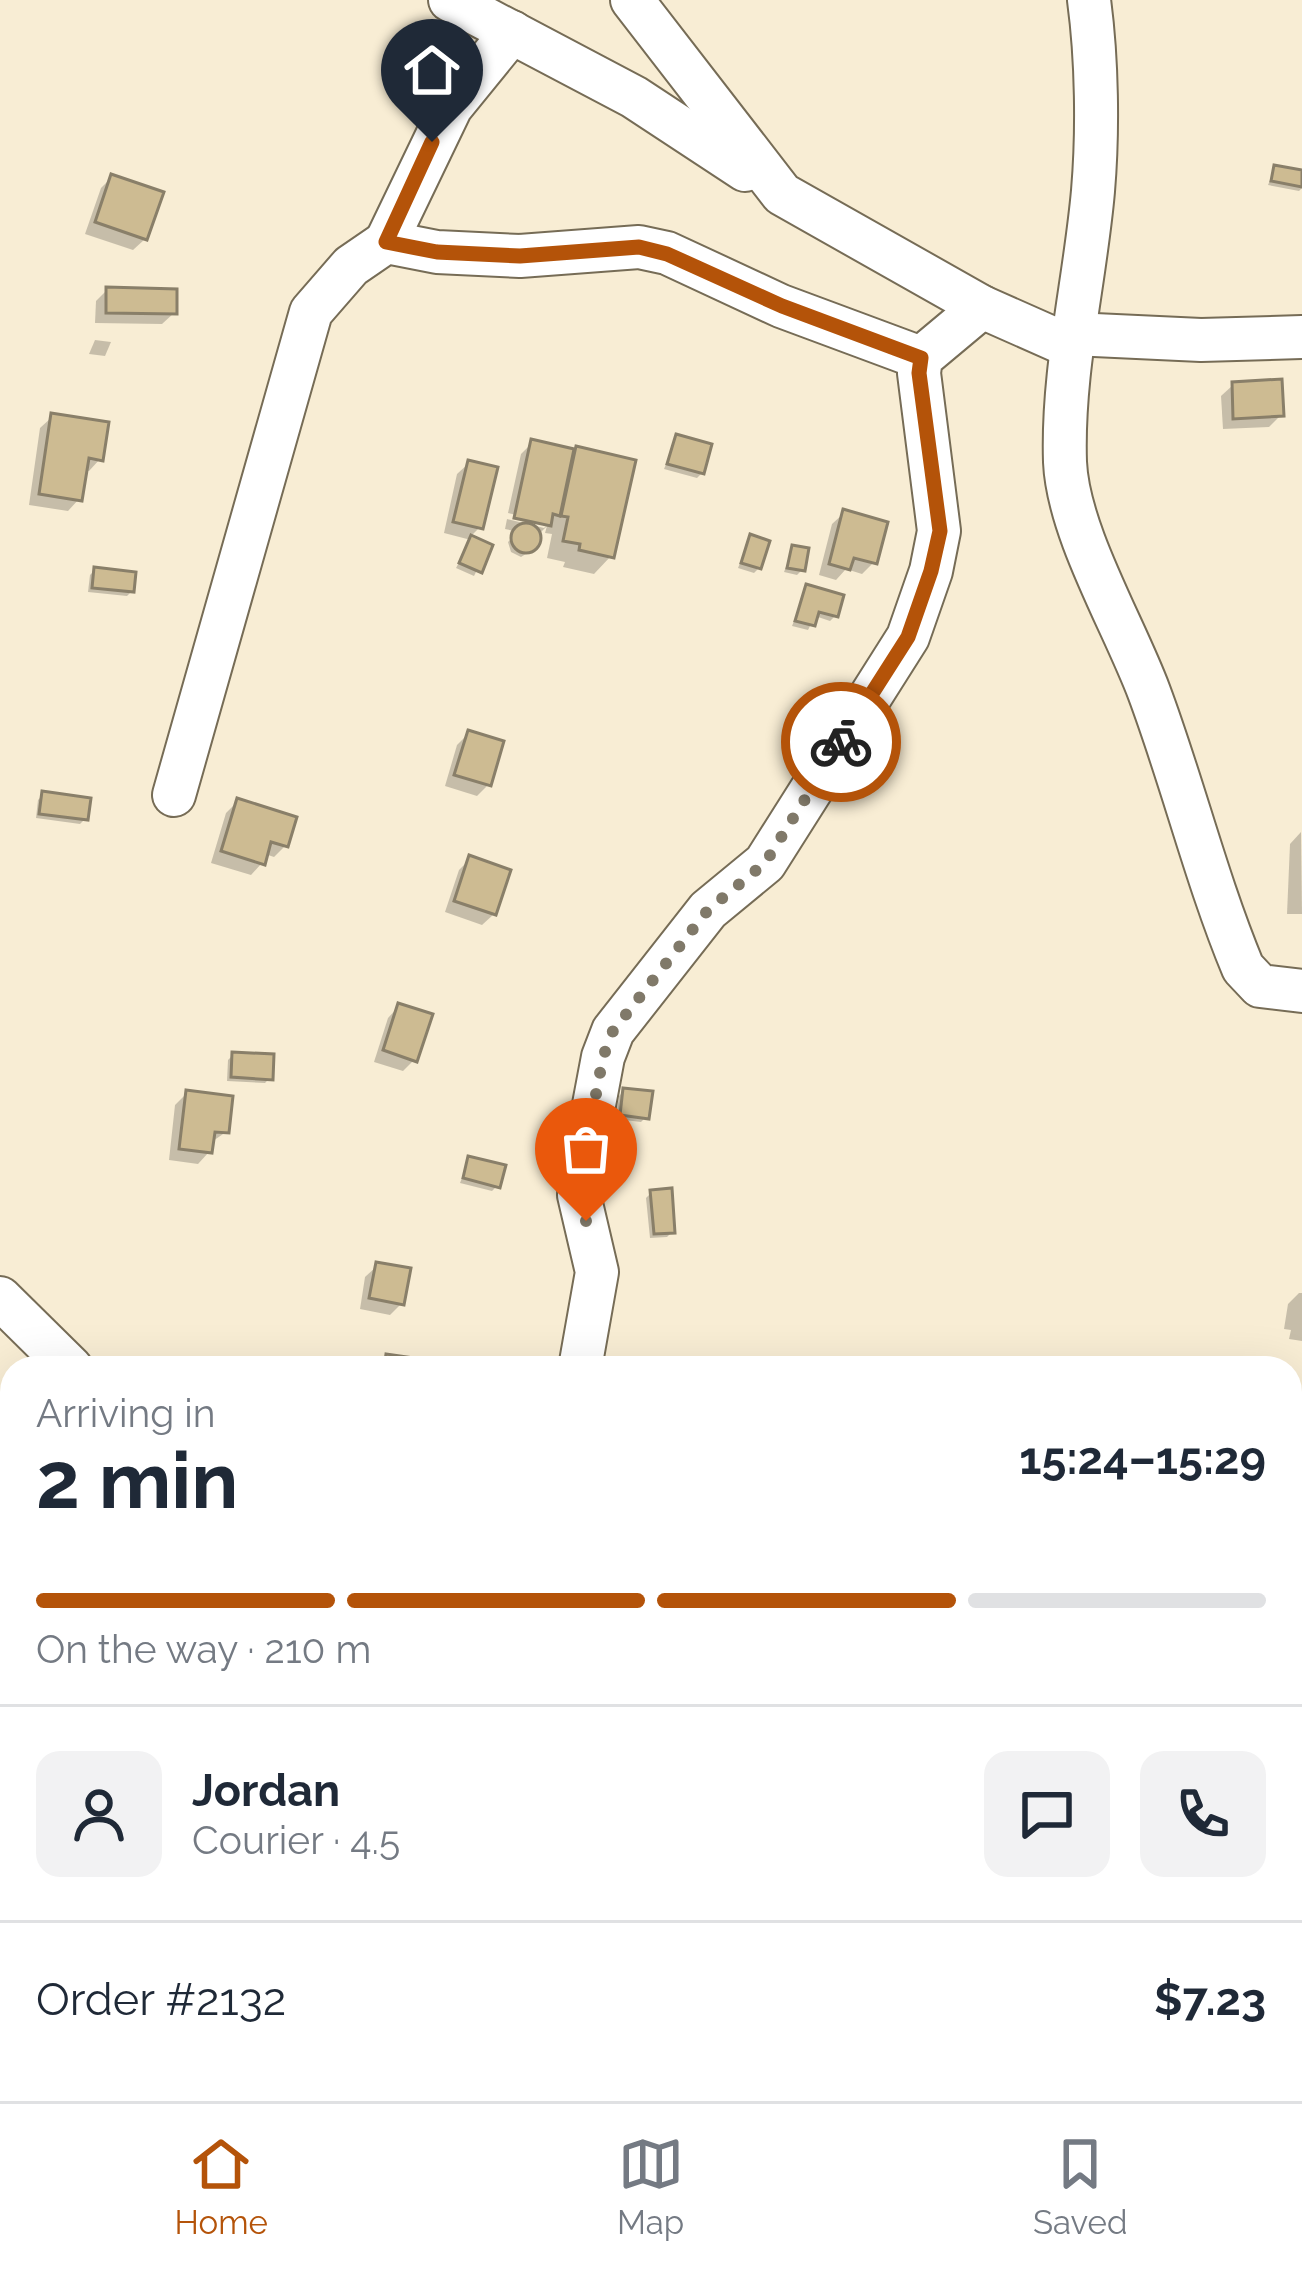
<!DOCTYPE html>
<html lang="en">
<head>
<meta charset="utf-8">
<style>
	:root { --surface:#fff; --page:#f2f2f3; --text:#1f2937; --muted:#747a83; --line:#e0e1e3; --accent:#b45309 }
	body { margin:0; font-family:Raleway,sans-serif; background:var(--page); color:var(--text); height:100vh; display:flex; flex-direction:column; font-size:45px; white-space:nowrap }
	* { box-sizing:border-box; margin:0 }
	p { font-size:39px; color:var(--muted) }
	.icon { flex:none; width:66px; height:66px; fill:none; stroke:currentColor; stroke-width:2; stroke-linecap:round; stroke-linejoin:round }
	.map { position:relative; flex:1; overflow:hidden }
	.details { position:absolute; left:0px; top:1356px; width:1302px; height:747px; display:flex; flex-direction:column; background:var(--surface); border-radius:36px 36px 0 0; box-shadow:0 12px 48px #0002 }
	.details>* { flex:none }
	.pin { position:absolute; display:grid; place-items:center; width:102px; height:102px; color:#fff; margin:-123px -51px; border-radius:50% 50% 50% 0; rotate:-45deg; box-shadow:0 0 12px #0007 }
	.pin .icon { rotate:45deg }
	.courier { position:absolute; display:grid; place-items:center; width:120px; height:120px; margin:-60px; border:9px solid #b45309; border-radius:50%; background:#fff; color:#222; box-shadow:0 3px 15px #0007 }
	.summary em { font-style:normal; font-weight:700 }
	.summary div { display:flex; flex-direction:column-reverse }
	.summary { display:flex; align-items:center; justify-content:space-between; height:204px; padding:0 36px }
	h1 { font-size:78px; font-weight:700; line-height:90px }
	.bar { display:grid; grid-template-columns:repeat(4,1fr); gap:18px 12px; align-content:center; height:144px; padding:0 36px }
	.bar i { height:15px; border-radius:9px; background:var(--line) }
	.bar .selected { background:var(--accent) }
	.bar p { grid-column:span 4 }
	.line { display:flex; align-items:center; gap:30px; padding:0 36px; border-top:3px solid var(--line) }
	.line div { flex:1 }
	.round { display:grid; place-items:center; flex:none; width:126px; height:126px; border-radius:24px; background:var(--page) }
	.tabs { display:flex; justify-content:space-around; align-items:center; height:168px; border-top:3px solid var(--line); background:var(--surface); font-size:33px; color:var(--muted) }
	.tabs a { display:grid; justify-items:center; gap:6px }
	.tabs .selected { color:var(--accent) }
	.map>svg:first-child { display:block }
	.shadow { fill:#0003 }
	.building { fill:#cdbb92; stroke:#897f69; stroke-width:3 }
	.lines { fill:none; stroke-linecap:round; stroke-linejoin:round }
	.minor-casing { stroke:#766c56; stroke-width:46 }
	.minor { stroke:#fff; stroke-width:42 }
	.done { stroke:#807969; stroke-width:12; stroke-dasharray:0 21.6 }
	.route { stroke:#b45309; stroke-width:15 }
</style>
</head>
<body>
<div class="map">
<svg width="1302" height="2101" viewBox="0 0 1302 2101">
	<rect width="100%" height="100%" fill="#f8edd4"/>
	<!-- shadow -->
	<g class="shadow">
		<polygon points="1275,168 1302,173 1302,188 1299,191 1268,185"/>
		<polygon points="112,177 145,239 133,250 85,234 101,188"/>
		<polygon points="107,290 174,313 162,324 95,323 96,301"/>
		<polygon points="95,340 111,342 105,356 89,354"/>
		<polygon points="1233,385 1281,415 1269,427 1223,429 1221,396"/>
		<polygon points="52,417 100,459 89,471 84,470 79,499 68,511 29,505 40,428"/>
		<polygon points="677,437 702,473 697,478 664,469"/>
		<polygon points="532,443 577,450 611,556 594,574 563,567 565,562 547,558 552,534 545,533 547,526 535,538 534,547 529,552 521,557 511,552 508,542 519,532 505,529 507,519 544,528 549,523 508,513 521,454"/>
		<polygon points="469,463 480,527 469,538 489,546 474,576 456,568 471,540 444,533 457,474"/>
		<polygon points="844,513 874,562 862,574 846,569 836,580 819,575 832,524"/>
		<polygon points="750,538 759,568 754,573 738,568"/>
		<polygon points="793,548 802,570 797,575 784,572"/>
		<polygon points="95,570 132,591 127,596 88,592 90,575"/>
		<polygon points="807,588 835,616 830,621 815,616 808,630 792,626"/>
		<polygon points="468,734 489,784 477,796 445,786 457,745"/>
		<polygon points="43,795 85,819 80,824 36,818 38,800"/>
		<polygon points="237,802 286,845 274,857 265,854 262,863 251,875 211,863 226,813"/>
		<polygon points="1301,832 1302,914 1287,914 1290,844"/>
		<polygon points="470,859 494,914 482,925 445,912 459,870"/>
		<polygon points="399,1006 414,1060 403,1071 374,1062 388,1018"/>
		<polygon points="233,1055 270,1078 265,1083 227,1081 228,1060"/>
		<polygon points="624,1091 646,1117 641,1122 616,1119 619,1096"/>
		<polygon points="187,1093 226,1132 210,1143 209,1152 198,1164 169,1160 175,1105"/>
		<polygon points="469,1160 497,1186 492,1191 460,1183"/>
		<polygon points="651,1193 672,1232 667,1237 650,1238 646,1198"/>
		<polygon points="377,1266 401,1304 390,1315 360,1309 365,1277"/>
		<polygon points="1299,1293 1302,1293 1302,1341 1289,1339 1291,1330 1284,1329 1288,1304"/>
		<polygon points="1290,1651 1302,1660 1302,1707 1290,1707"/>
		<polygon points="1302,1837 1302,1915 1290,1916 1290,1838"/>
	</g>
	<!-- building -->
	<g class="building">
		<polygon points="1274,165 1302,170 1302,187 1271,181"/>
		<polygon points="111,174 164,192 147,240 95,222"/>
		<polygon points="106,287 177,289 177,314 106,313"/>
		<polygon points="1282,379 1284,416 1233,419 1232,382"/>
		<polygon points="51,413 109,422 103,461 89,458 82,501 39,494"/>
		<polygon points="676,434 712,444 704,474 667,464"/>
		<polygon points="531,439 574,449 560,516 553,514 551,526 514,518"/>
		<polygon points="576,446 636,460 614,558 579,550 580,544 563,541 568,517 561,516"/>
		<polygon points="468,460 498,467 483,529 453,522"/>
		<polygon points="843,509 888,522 877,564 854,558 850,570 829,564"/>
		<circle cx="526" cy="538" r="15"/>
		<polygon points="750,534 770,541 761,569 741,563"/>
		<polygon points="471,535 493,545 482,573 459,563"/>
		<polygon points="792,545 809,548 805,571 787,568"/>
		<polygon points="94,567 136,572 134,592 92,588"/>
		<polygon points="806,584 844,595 838,617 819,612 815,626 795,621"/>
		<polygon points="468,730 504,741 491,786 454,775"/>
		<polygon points="42,791 91,798 88,820 39,814"/>
		<polygon points="237,798 297,817 288,847 271,842 265,865 221,851"/>
		<polygon points="469,855 511,870 496,915 454,901"/>
		<polygon points="398,1003 433,1014 417,1062 383,1050"/>
		<polygon points="232,1052 274,1054 273,1080 231,1077"/>
		<polygon points="623,1088 653,1091 649,1119 620,1115"/>
		<polygon points="186,1090 233,1096 229,1133 215,1132 212,1153 179,1149"/>
		<polygon points="468,1156 506,1165 500,1188 463,1178"/>
		<polygon points="672,1188 675,1233 654,1234 650,1190"/>
		<polygon points="376,1262 411,1268 404,1305 369,1298"/>
		<polygon points="386,1354 421,1359 420,1368 384,1368"/>
		<rect x="1290" y="1648" width="12" height="49"/>
		<polygon points="1302,1834 1302,1905 1290,1905 1290,1835"/>
	</g>
	<g class="lines">
		<!-- minor casing -->
		<g class="minor-casing">
			<g id="minor">
				<polyline points="450,0 634,97 745,170"/>
				<polyline points="632,0 782,194 982,307 1070,346"/>
				<path d="M 1089,0 C 1097,59 1098,132 1093,191 C 1085,282 1062,370 1065,462 C 1068,532 1124,625 1149,692 C 1183,783 1206,879 1243,968 L 1260,986 L 1302,991"/>
				<polyline points="386,242 451,107 512,32"/>
				<polyline points="1073,334 1201,340 1302,337"/>
				<polyline points="174,795 311,312 351,266 386,242 437,252 520,256 639,247 667,253 781,306 921,358"/>
				<polyline points="0,1298 71,1368"/>
				<polyline points="580,1368 597,1272 579,1195 580,1179 603,1057 613,1031 708,910 765,863 908,637 931,571 939,531 919,373 921,358 982,307"/>
				<polyline points="1008,2091 1020,2101"/>
			</g>
		</g>
		<!-- minor -->
		<use href="#minor" class="minor"/>
	</g>
	<g class="lines">
		<!-- done -->
		<polyline class="done" points="586,1221 579,1196 580,1179 603,1057 613,1031 708,910 765,863 841,742"/>
		<!-- route -->
		<polyline class="route" points="432,142 386,242 437,252 520,256 639,247 667,254 782,306 921,358 919,373 940,531 931,571 908,637 841,742"/>
	</g>
</svg>
<div class="pin" style="left:586px;top:1221px;background:#ea580c"><svg class="icon" aria-label="bag" viewBox="0 0 24 24"><path d="M5 8h14l-1 12H6zM9 8a3 3 0 0 1 6 0"/></svg></div>
<div class="pin" style="left:432px;top:142px;background:#1f2937"><svg class="icon" aria-label="home" viewBox="0 0 24 24"><path d="M3 11l9-7 9 7M6 9v11h12V9"/></svg></div>
<div class="courier" style="left:841px;top:742px"><svg class="icon" aria-label="bike" viewBox="0 0 24 24"><circle cx="6" cy="16" r="4"/><circle cx="18" cy="16" r="4"/><path d="M6 16l4-8h5l3 8M10 8l3 8H6M13 5h3"/></svg></div>
<section class="details">
<div class="summary"><div><h1>2 min</h1><p>Arriving in</p></div><em>15:24–15:29</em></div>
<div class="bar"><i class="selected"></i><i class="selected"></i><i class="selected"></i><i></i><p>On the way · 210 m</p></div>
<div class="line" style="height:216px"><a class="round"><svg class="icon" aria-label="person" viewBox="0 0 24 24"><circle cx="12" cy="8" r="4"/><path d="M4 21q1-7 8-7t8 7"/></svg></a><div><b>Jordan</b><p>Courier · 4.5</p></div><a class="round"><svg class="icon" aria-label="chat" viewBox="0 0 24 24"><path d="M4 5h16v11H9l-5 4z"/></svg></a><a class="round"><svg class="icon" aria-label="phone" viewBox="0 0 24 24"><path d="M5 4h4l2 5-3 2q2 4 5 5l2-3 5 2v4C11 20 4 13 5 4z"/></svg></a></div>
<div class="line" style="height:156px"><div>Order #2132</div><b>$7.23</b></div>
</section>
</div>
<nav class="tabs">
<a class="selected"><svg class="icon" aria-label="home" viewBox="0 0 24 24"><path d="M3 11l9-7 9 7M6 9v11h12V9"/></svg>Home</a>
<a><svg class="icon" aria-label="map" viewBox="0 0 24 24"><path d="M3 6l6-2 6 2 6-2v14l-6 2-6-2-6 2zM9 4v14M15 6v14"/></svg>Map</a>
<a><svg class="icon" aria-label="saved" viewBox="0 0 24 24"><path d="M7 4h10v16l-5-4-5 4z"/></svg>Saved</a>
</nav>
</body>
</html>
